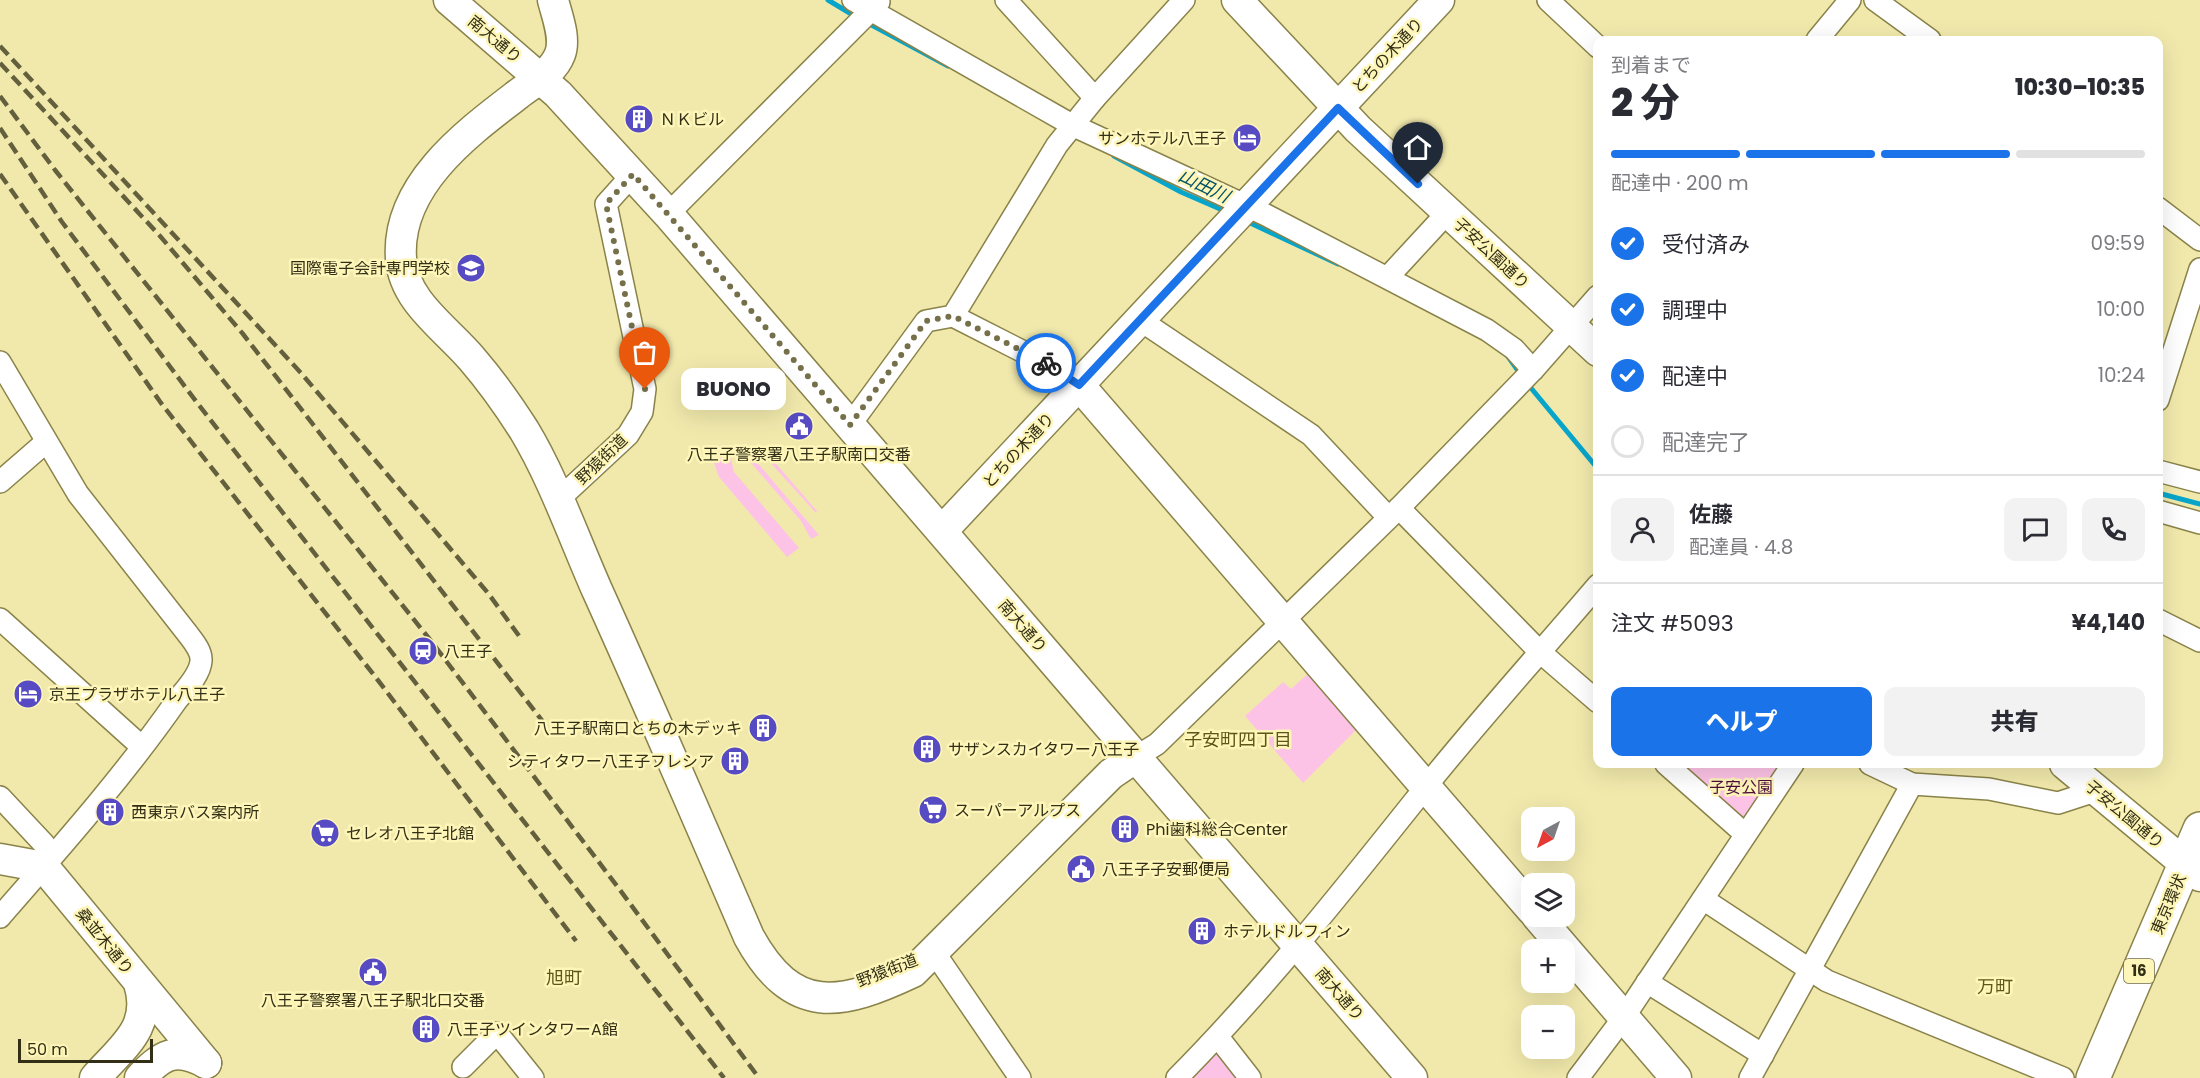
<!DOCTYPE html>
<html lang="ja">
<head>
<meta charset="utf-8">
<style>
	:root { --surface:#fff; --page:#f2f2f3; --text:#2b2b33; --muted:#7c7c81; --line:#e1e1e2; --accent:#1a73e8 }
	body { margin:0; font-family:Poppins,"Noto Sans JP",sans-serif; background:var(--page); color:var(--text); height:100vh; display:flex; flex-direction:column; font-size:22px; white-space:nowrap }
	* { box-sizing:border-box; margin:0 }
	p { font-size:20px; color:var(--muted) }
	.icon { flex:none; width:33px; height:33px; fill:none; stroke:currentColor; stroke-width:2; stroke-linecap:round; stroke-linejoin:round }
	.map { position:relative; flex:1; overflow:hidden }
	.details { position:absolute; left:1593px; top:36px; width:570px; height:732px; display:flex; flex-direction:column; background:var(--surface); border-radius:12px; box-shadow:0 6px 24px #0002 }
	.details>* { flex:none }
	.needle { width:39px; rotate:220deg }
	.fabs { position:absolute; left:1521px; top:807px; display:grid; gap:12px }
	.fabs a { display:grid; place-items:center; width:54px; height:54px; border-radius:12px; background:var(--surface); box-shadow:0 6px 24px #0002; font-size:30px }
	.scale { position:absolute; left:18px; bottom:15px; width:135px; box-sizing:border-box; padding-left:6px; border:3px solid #322f16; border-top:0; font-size:16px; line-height:21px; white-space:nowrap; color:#322f16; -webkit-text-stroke:4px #fef6b9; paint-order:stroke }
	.pin { position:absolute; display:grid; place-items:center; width:51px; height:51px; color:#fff; margin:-62px -26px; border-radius:50% 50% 50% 0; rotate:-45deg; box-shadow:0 0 6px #0007 }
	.pin .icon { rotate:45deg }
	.courier { position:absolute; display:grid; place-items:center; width:60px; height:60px; margin:-30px; border:4px solid #1a73e8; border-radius:50%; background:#fff; color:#222; box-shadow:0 2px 8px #0007 }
	.bubble { position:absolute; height:42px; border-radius:12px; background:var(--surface); box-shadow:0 6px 24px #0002; font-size:20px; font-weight:800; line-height:42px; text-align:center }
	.summary em { font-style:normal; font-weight:800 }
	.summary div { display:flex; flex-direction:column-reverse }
	.summary { display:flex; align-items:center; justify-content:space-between; height:102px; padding:0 18px }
	h1 { font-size:39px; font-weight:800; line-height:45px }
	.bar { display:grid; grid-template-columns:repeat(4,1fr); gap:9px 6px; align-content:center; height:72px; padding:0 18px }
	.bar i { height:8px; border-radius:4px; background:var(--line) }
	.bar .selected { background:var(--accent) }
	.bar p { grid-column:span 4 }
	.line { display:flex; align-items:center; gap:15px; padding:0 18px; border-top:2px solid var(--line) }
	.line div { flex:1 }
	.round { display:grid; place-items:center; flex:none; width:63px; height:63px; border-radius:12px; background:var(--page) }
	ol { padding:0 18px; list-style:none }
	li { display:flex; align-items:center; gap:18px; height:66px }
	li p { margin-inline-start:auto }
	li .icon { padding:6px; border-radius:50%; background:var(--accent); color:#fff; stroke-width:4 }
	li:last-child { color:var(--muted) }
	li i { width:33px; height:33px; border:3px solid var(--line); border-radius:50% }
	.cta { display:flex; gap:12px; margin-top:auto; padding:12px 18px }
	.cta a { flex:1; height:69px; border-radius:12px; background:var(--accent); color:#fff; font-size:24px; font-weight:800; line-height:69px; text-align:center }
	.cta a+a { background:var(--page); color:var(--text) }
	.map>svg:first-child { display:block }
	.green { fill:#fdc3e6 }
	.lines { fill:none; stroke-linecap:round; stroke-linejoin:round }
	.stream { stroke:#08a5cb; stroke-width:5 }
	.street-casing { stroke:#8a8349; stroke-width:24 }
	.secondary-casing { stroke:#8a8349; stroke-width:33 }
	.highway-casing { stroke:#8a8349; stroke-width:36 }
	.street { stroke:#fff; stroke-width:21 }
	.secondary { stroke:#fff; stroke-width:30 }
	.highway { stroke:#fff; stroke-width:33 }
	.rail { stroke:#64603d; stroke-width:4.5; stroke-dasharray:12 6; stroke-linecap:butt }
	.done { stroke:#75704a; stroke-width:6; stroke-dasharray:0 10.8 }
	.route { stroke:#1a73e8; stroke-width:8 }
	.labels { text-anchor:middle; stroke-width:5; stroke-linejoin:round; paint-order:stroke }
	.shield { fill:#fef6b9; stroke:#6f6b47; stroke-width:1.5 }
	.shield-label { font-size:15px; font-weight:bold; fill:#322f16 }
	.street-label { font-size:16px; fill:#322f16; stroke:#fef6b9 }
	.poi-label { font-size:16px; fill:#322f16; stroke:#fef6b9; text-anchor:start }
	.park-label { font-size:16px; fill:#4f0e3d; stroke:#fef6b9 }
	.water-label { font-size:18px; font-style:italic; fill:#065366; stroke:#fef6b9 }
	.neighbourhood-label { font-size:18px; fill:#5d551a; stroke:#fef6b9 }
</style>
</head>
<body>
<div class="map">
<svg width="2200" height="1078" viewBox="0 0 2200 1078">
	<rect width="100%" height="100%" fill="#f1e9ac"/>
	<!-- green -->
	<g class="green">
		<polygon points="723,445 729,450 734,472 799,548 787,557 719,477 711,455 716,446"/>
		<polygon points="744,447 819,535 811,539 801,521 740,450"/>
		<polygon points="771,458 817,511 816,513 768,460"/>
		<polygon points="1311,671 1360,726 1303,783 1245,716 1283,682 1291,689"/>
		<polygon points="1678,764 1784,764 1744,822"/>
		<polygon points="1218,1048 1241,1078 1190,1078"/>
	</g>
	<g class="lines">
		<!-- stream -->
		<g class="stream">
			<polyline points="828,0 858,18"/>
			<polyline points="866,22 948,66"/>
			<polyline points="1114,156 1181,192 1227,212"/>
			<polyline points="1246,221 1338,264"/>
			<polyline points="1507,355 1521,375"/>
			<polyline points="1526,382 1598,469"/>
			<polyline points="2158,493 2200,504"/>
		</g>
		<!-- street casing -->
		<g class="street-casing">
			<g id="street">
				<polyline points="853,0 1072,125 1266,215 1487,330 1514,349 1533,370"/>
				<polyline points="1006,0 1095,98"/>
				<polyline points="1548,0 1598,47"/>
				<polyline points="1875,0 1930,40"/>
				<polyline points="1817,40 1850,0"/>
				<polyline points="2158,208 2200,240"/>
				<polyline points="668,214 879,2"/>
				<polyline points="1388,277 1448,212"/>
				<polyline points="953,316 1059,370 1079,385"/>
				<polyline points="1140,320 1311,435 1387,516"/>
				<path d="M 0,362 L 78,494 L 187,633 C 193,641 202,651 201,661 C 200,675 185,690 177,700 C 124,776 61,847 0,917"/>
				<polyline points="2158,400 2200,269"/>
				<polyline points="850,425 926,321 953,316 1057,145 1095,98 1184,0"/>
				<polyline points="2158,471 2200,482"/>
				<polyline points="0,482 46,442"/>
				<polyline points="558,500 628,435 642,412 645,389 606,204 633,174"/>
				<polyline points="1399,508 1540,652 1598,702"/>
				<polyline points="2158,511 2200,523"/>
				<polyline points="0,619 142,747"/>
				<polyline points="2158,620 2200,641"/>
				<polyline points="1136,757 1157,744 1399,508 1533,370 1598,296"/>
				<polyline points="1666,764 1745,834"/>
				<polyline points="1870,764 1912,784 1989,789 2058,803 2098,790"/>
				<polyline points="0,797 44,844 47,849 44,867"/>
				<polyline points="1703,899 1827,981 2063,1078"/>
				<polyline points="934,952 1020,1078"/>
				<polyline points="1647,982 1763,1055"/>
				<polyline points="1218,1037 1250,1078"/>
				<polyline points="463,1067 497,1033 533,1078"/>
				<path d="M 1177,1078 C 1266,988 1345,888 1424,789 C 1480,719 1540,653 1598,585"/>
				<polyline points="1578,1078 1624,1017 1793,764"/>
				<polyline points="1750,1078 1912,784"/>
			</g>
		</g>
		<!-- secondary casing -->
		<g class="secondary-casing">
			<g id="secondary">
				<polyline points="449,0 558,94 668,214 1412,1078"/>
				<path d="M 553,0 C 557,16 566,38 560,54 C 553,73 532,83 517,95 C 466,134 396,186 401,258 C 403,301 447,329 472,359 C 491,381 508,405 524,430 C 553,478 574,538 597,590 C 649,705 699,821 749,937 C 793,1017 841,1006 913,972 L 1111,774 L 1136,757"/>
				<polyline points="1237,0 1358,129 1598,351"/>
				<polyline points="1079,385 1532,910"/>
				<polyline points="942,531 1439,0"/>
				<polyline points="2065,764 2200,876"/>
				<polyline points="0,859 44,867 206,1063"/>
				<polyline points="1537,916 1676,1078"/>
				<path d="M 95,1078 C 122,1047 153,1028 139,983"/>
				<path d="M 140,1078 C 162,1055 175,1046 206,1063"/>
			</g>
		</g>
		<!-- highway casing -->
		<g class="highway-casing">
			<polyline id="highway" points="2093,1078 2200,829"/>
		</g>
		<!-- street -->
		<use href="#street" class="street"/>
		<!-- secondary -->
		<use href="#secondary" class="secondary"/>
		<!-- highway -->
		<use href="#highway" class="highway"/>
		<!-- rail -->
		<g class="rail">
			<polyline points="0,46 301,373 488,593 522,640"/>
			<polyline points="0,63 160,236 243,334 547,727"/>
			<polyline points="0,96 55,170 431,641 617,886 759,1078"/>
			<polyline points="0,128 62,222 198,404 724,1078"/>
			<polyline points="0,174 161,403 377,679 576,941"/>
		</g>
	</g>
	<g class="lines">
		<!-- done -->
		<polyline class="done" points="645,389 606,204 633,174 850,425 926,321 953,316 1046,363"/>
		<!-- route -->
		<polyline class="route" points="1046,363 1079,385 1338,108 1418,184"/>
	</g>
	<!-- icons -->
	<defs>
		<g id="building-disc" transform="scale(1.5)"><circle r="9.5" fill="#564bc2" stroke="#fef6b9"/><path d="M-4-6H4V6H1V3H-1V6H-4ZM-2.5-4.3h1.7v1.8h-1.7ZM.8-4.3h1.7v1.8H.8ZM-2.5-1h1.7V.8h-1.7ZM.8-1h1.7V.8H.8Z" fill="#fff"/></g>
		<g id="hotel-disc" transform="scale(1.5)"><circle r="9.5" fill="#564bc2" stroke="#fef6b9"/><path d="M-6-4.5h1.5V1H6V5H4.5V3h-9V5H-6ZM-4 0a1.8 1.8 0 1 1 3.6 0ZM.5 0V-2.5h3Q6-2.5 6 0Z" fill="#fff"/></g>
		<g id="university-disc" transform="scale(1.5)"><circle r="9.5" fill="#564bc2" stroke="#fef6b9"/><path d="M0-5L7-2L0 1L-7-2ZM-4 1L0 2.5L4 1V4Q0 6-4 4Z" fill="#fff"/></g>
		<g id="civic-disc" transform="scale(1.5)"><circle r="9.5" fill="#564bc2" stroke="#fef6b9"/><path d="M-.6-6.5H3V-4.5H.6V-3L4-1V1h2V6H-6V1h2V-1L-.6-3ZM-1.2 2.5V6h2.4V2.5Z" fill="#fff"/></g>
		<g id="station-disc" transform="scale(1.5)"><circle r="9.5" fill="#564bc2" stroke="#fef6b9"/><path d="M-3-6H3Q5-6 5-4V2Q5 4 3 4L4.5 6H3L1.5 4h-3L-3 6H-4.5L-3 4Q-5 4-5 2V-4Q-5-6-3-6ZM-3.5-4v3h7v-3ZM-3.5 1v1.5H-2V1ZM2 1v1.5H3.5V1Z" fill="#fff"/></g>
		<g id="supermarket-disc" transform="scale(1.5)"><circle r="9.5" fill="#564bc2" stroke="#fef6b9"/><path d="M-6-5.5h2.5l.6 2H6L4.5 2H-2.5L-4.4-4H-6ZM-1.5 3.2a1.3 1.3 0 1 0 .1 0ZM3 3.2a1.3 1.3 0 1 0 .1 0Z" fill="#fff"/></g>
	</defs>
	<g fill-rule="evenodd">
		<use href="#building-disc" x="639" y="119"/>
		<use href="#hotel-disc" x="1247" y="138"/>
		<use href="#university-disc" x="471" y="268"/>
		<use href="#civic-disc" x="799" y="426"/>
		<use href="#station-disc" x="423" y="651"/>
		<use href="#hotel-disc" x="28" y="694"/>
		<use href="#building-disc" x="763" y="728"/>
		<use href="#building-disc" x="927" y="749"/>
		<use href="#building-disc" x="735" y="761"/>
		<use href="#supermarket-disc" x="933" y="810"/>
		<use href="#building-disc" x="110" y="812"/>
		<use href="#building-disc" x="1125" y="829"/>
		<use href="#supermarket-disc" x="325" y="833"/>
		<use href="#civic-disc" x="1081" y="869"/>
		<use href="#building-disc" x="1202" y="931"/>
		<use href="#civic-disc" x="373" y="972"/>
		<use href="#building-disc" x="426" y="1029"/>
	</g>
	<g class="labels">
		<!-- shield labels -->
		<rect class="shield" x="2124" y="959" width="30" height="24" rx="4.5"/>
		<g class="shield-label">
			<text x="2139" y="976">16</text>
		</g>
		<!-- street labels -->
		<g class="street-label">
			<text transform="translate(495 39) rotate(40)" y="6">南大通り</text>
			<text transform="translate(1387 55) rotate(-47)" y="6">とちの木通り</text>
			<text transform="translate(1492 253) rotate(43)" y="6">子安公園通り</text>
			<text transform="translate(1018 450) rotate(-47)" y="6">とちの木通り</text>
			<text transform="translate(601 459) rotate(-44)" y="6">野猿街道</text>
			<text transform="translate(1023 626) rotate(49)" y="6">南大通り</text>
			<text transform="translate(2125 814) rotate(40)" y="6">子安公園通り</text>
			<text transform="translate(2168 904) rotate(-67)" y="6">東京環状</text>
			<text transform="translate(105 941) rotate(51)" y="6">桑並木通り</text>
			<text transform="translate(887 970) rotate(-21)" y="6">野猿街道</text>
			<text transform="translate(1340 994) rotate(49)" y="6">南大通り</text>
		</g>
		<!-- poi labels -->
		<g class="poi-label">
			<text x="660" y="125">ＮＫビル</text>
			<text x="1226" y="144" text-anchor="end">サンホテル八王子</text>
			<text x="450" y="274" text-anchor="end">国際電子会計専門学校</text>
			<text x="799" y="460" text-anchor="middle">八王子警察署八王子駅南口交番</text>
			<text x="444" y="657">八王子</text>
			<text x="49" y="700">京王プラザホテル八王子</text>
			<text x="742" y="734" text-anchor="end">八王子駅南口とちの木デッキ</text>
			<text x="948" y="755">サザンスカイタワー八王子</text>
			<text x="714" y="767" text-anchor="end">シティタワー八王子フレシア</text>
			<text x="954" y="816">スーパーアルプス</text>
			<text x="131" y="818">西東京バス案内所</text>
			<text x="1146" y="835">Phi歯科総合Center</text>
			<text x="346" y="839">セレオ八王子北館</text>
			<text x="1102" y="875">八王子子安郵便局</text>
			<text x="1223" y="937">ホテルドルフィン</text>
			<text x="373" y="1006" text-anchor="middle">八王子警察署八王子駅北口交番</text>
			<text x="447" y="1035">八王子ツインタワーA館</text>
		</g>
		<!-- park labels -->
		<g class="park-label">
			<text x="1741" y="793">子安公園</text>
		</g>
		<!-- water labels -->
		<g class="water-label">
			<text transform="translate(1204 186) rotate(26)" y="6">山田川</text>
		</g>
		<!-- neighbourhood labels -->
		<g class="neighbourhood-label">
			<text x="1238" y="746">子安町四丁目</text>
			<text x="564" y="984">旭町</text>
			<text x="1995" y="993">万町</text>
		</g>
	</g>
</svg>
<div class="fabs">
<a><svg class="needle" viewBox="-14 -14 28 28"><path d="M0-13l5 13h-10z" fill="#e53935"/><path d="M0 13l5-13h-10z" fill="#7c7c81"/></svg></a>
<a><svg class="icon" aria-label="layers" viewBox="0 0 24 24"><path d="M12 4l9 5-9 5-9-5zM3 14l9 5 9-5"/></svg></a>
<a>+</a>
<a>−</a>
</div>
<div class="scale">50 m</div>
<div class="pin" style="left:645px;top:389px;background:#ea580c"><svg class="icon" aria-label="bag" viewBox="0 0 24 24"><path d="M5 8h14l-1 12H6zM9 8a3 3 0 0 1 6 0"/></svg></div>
<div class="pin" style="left:1418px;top:184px;background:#1f2937"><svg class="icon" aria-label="home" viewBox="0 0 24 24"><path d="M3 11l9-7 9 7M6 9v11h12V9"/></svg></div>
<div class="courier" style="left:1046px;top:363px"><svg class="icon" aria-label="bike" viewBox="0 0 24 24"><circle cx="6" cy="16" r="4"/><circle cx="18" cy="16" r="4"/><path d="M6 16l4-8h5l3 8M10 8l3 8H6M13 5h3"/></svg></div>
<div class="bubble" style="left:681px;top:368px;width:105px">BUONO</div>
<section class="details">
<div class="summary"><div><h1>2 分</h1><p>到着まで</p></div><em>10:30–10:35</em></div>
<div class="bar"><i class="selected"></i><i class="selected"></i><i class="selected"></i><i></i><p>配達中 · 200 m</p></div>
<ol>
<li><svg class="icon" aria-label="check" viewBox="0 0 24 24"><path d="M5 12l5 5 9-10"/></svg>受付済み<p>09:59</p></li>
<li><svg class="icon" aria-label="check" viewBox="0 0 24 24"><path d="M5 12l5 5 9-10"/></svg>調理中<p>10:00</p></li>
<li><svg class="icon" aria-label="check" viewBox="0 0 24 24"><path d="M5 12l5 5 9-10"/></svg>配達中<p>10:24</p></li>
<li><i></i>配達完了</li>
</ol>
<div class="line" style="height:108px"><a class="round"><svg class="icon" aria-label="person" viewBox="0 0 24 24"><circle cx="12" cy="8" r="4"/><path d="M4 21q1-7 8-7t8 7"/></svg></a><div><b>佐藤</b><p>配達員 · 4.8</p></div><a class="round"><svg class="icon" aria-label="chat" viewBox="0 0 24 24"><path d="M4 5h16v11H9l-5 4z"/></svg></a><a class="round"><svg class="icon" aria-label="phone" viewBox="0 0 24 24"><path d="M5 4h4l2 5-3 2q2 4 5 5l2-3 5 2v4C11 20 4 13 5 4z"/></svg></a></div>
<div class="line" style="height:78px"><div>注文 #5093</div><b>¥4,140</b></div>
<div class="cta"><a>ヘルプ</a><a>共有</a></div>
</section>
</div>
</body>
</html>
